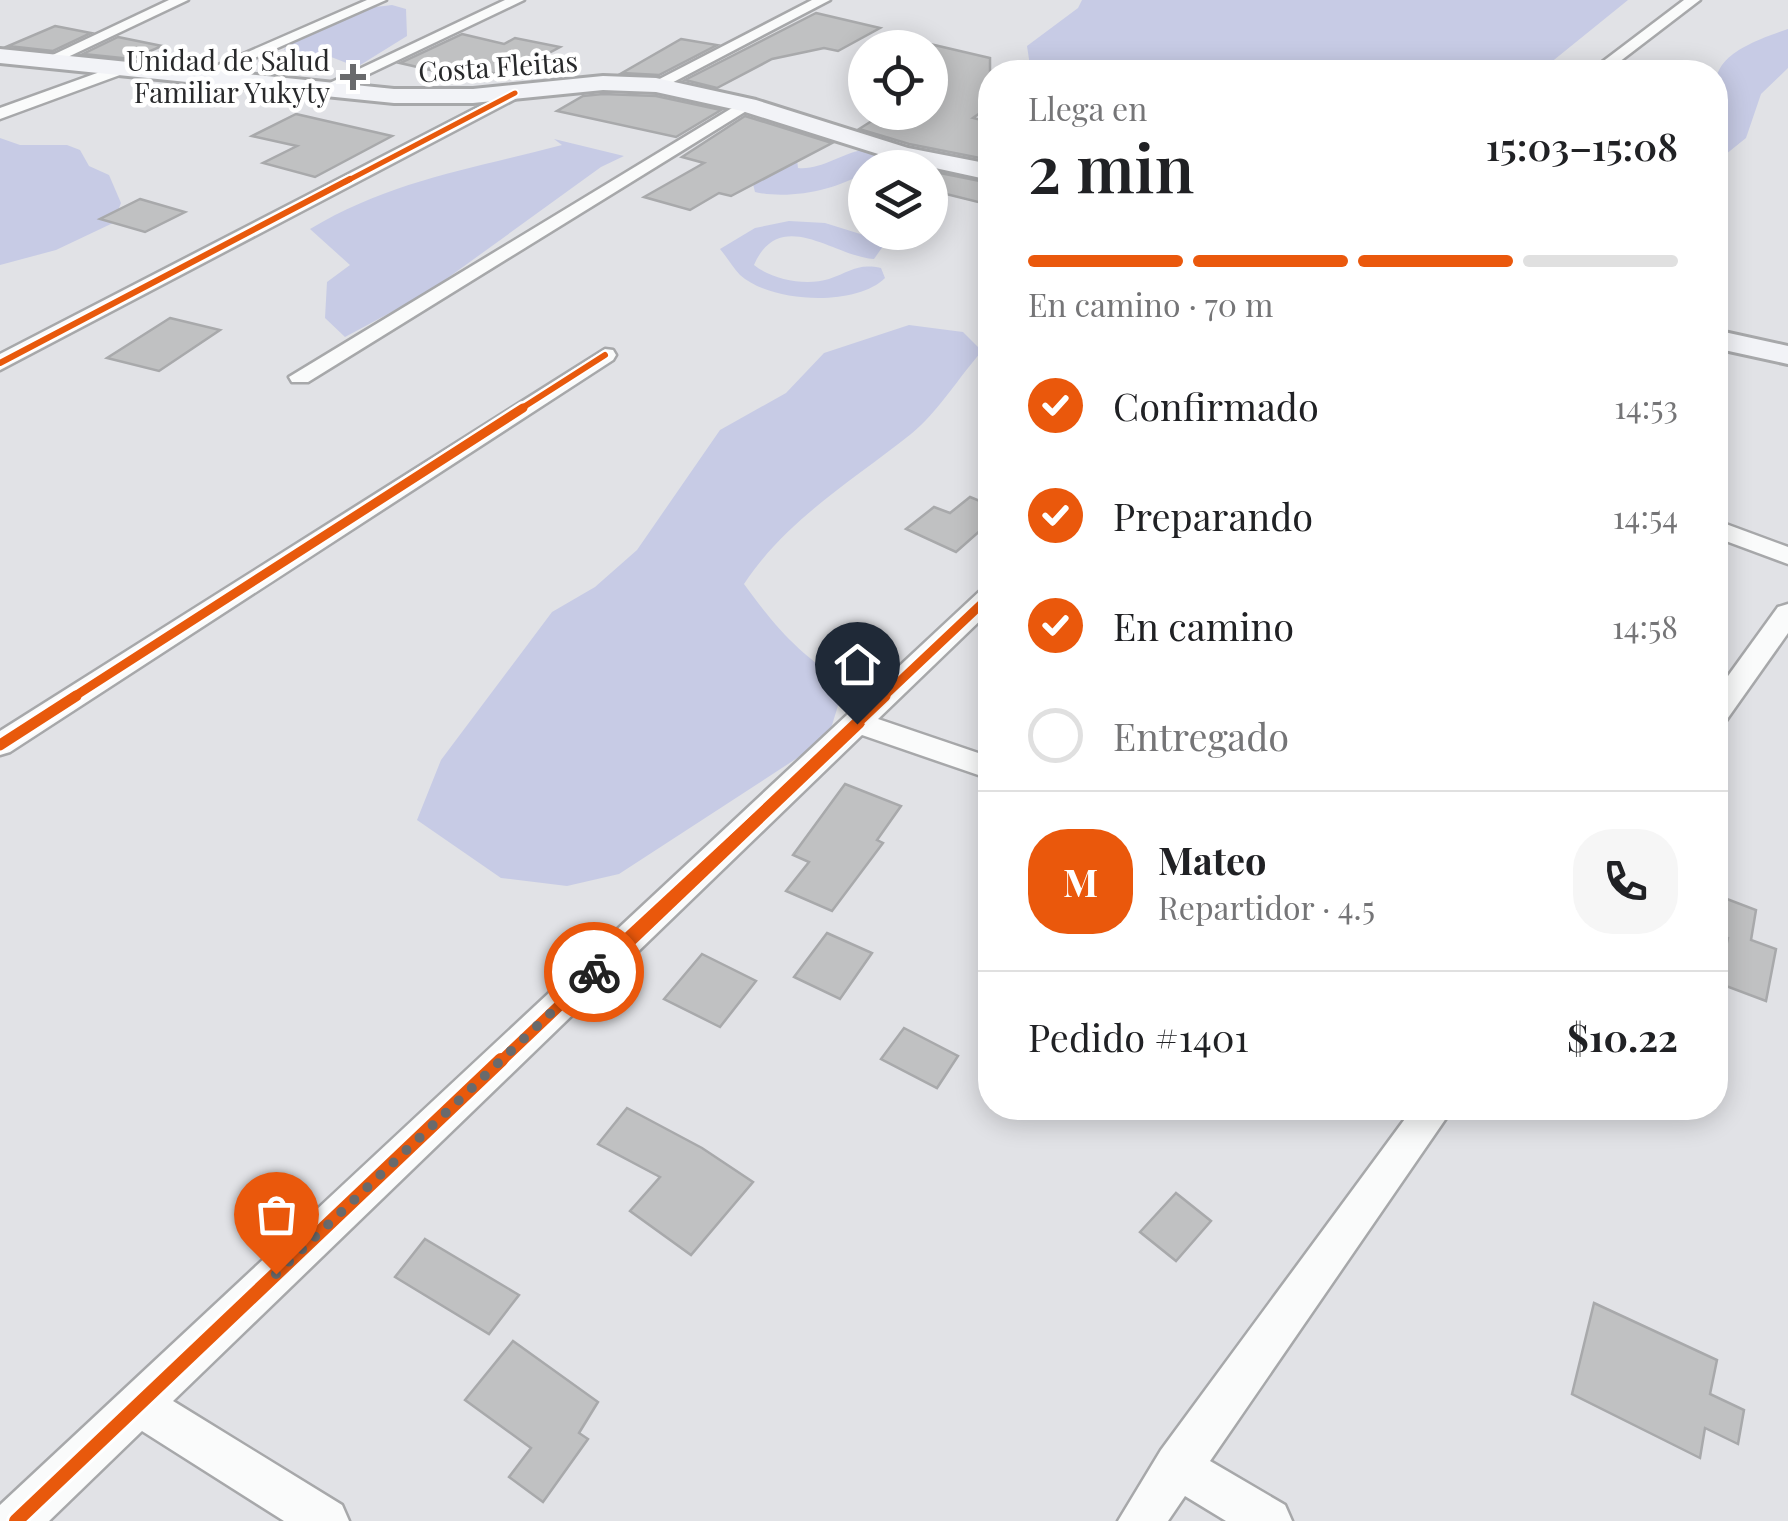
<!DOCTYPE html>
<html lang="es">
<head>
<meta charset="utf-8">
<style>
	:root { --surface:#fff; --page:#f6f6f6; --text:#202124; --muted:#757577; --line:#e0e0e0; --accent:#ea580c }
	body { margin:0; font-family:"Playfair Display",serif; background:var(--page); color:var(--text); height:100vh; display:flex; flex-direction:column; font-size:38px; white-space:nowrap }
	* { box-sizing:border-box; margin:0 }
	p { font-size:32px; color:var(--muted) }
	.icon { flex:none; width:55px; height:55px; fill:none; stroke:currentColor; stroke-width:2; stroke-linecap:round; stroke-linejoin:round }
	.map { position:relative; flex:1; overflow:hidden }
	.side { position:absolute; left:978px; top:60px; width:750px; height:1060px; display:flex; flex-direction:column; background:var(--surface); border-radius:40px; box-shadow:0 5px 25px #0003 }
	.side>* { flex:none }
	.controls { position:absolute; left:848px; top:30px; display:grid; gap:20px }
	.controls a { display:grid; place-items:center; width:100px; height:100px; border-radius:50%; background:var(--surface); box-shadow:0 5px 25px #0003; font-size:50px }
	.pin { position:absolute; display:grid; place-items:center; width:85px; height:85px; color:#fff; margin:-102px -42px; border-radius:50% 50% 50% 0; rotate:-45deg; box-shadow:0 0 10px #0007 }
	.pin .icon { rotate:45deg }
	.courier { position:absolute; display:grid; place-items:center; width:100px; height:100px; margin:-50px; border:8px solid #ea580c; border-radius:50%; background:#fff; color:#222; box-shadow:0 2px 12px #0007 }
	.head em { font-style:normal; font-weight:600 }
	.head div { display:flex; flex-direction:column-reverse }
	.head { display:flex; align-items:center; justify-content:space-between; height:170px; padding:0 50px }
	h1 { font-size:65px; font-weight:600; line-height:75px }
	.bar { display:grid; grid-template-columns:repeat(4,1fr); gap:15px 10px; align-content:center; height:120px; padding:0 50px }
	.bar i { height:12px; border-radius:8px; background:var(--line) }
	.bar .active { background:var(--accent) }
	.bar p { grid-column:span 4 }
	.line { display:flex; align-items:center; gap:25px; padding:0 50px; border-top:2px solid var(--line) }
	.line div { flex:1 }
	.round { display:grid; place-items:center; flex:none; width:105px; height:105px; border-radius:40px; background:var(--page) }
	ol { padding:0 50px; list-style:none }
	li { display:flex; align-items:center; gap:30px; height:110px }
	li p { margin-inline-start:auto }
	li .icon { padding:10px; border-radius:50%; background:var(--accent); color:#fff; stroke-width:4 }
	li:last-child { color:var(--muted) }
	li i { width:55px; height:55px; border:5px solid var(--line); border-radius:50% }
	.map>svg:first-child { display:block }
	.green { fill:#c7cbe5 }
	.building { fill:#c0c1c2; stroke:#a8a9ab; stroke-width:2.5 }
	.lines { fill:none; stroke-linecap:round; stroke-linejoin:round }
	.street-casing { stroke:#a7a8aa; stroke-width:5 }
	.secondary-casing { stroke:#a7a8aa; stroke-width:6 }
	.street { fill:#fafbfb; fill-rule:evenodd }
	.secondary { fill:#f2f3f7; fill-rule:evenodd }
	.cycleway-far4-casing { stroke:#fff; stroke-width:9 }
	.cycleway-far3-casing { stroke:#fff; stroke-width:10 }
	.cycleway-far2-casing { stroke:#fff; stroke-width:14 }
	.cycleway-far1-casing { stroke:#fff; stroke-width:18 }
	.cycleway-casing { stroke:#fff; stroke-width:20 }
	.cycleway-far4 { stroke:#e8590c; stroke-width:5 }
	.cycleway-far3 { stroke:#e8590c; stroke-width:6 }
	.cycleway-far2 { stroke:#e8590c; stroke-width:9 }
	.cycleway-far1 { stroke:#e8590c; stroke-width:11 }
	.cycleway { stroke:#e8590c; stroke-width:14 }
	.route { fill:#ea580c }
	.done { stroke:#696a6c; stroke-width:10; stroke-dasharray:0 18 }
	.poi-dot { fill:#696a6c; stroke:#fff; stroke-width:4 }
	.labels { text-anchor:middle; stroke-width:9; stroke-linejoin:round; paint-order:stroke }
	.far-poi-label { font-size:28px; fill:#28292b; stroke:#fff; text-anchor:end }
	.far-street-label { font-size:28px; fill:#28292b; stroke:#fff }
</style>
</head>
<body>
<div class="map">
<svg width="1788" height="1521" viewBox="0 0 1788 1521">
	<rect width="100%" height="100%" fill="#e1e2e6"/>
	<!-- green -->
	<g class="green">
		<polygon points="1082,0 1628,0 1539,72 1031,72 1027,46 1078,8"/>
		<path d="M 392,5 L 406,9 L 407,36 L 357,67 L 326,55 L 284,50 C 308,13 351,10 392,5 Z"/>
		<path d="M 1788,29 L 1788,68 L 1761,94 L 1746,138 L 1715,163 C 1715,76 1696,60 1788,29 Z"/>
		<polygon points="0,138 20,145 67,145 80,150 89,166 109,175 121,203 113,223 56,250 0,265"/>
		<path d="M 554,139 L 624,156 L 601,167 L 427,293 L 345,337 L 325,318 L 327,282 L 350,265 L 310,229 C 392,180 471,169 562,145 Z"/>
		<path d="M 863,150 L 877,153 L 880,161 L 873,167 L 865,168 L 865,172 C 837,190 789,200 755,192 L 753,184 L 797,160 L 798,168 C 822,170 839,154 863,150 Z"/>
		<path d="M 789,221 L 825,223 L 886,242 L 874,259 C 835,257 780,205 754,265 C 772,280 806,286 829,279 C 850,272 857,263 881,268 L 885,278 C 856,307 771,303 740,275 C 733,268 727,257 720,249 L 755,228 Z"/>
		<path d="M 909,325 L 963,332 L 982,351 C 959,377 938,412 911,434 C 851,482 787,519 744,584 C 776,628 799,654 845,683 L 828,738 L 619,874 L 567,886 L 501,878 L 417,820 L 441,760 L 552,612 L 595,587 L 637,550 L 720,430 L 786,393 L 824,353 Z"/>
	</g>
	<!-- building -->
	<g class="building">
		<polygon points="816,13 880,28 838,51 824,48 772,59 717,88 685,80"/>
		<polygon points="55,26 91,33 53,51 8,46"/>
		<polygon points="462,34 504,44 515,38 560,47 506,76 479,70 465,78 400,63"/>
		<polygon points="118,37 162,46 132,59 83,54"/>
		<polygon points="681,39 717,45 659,75 622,73"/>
		<polygon points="930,44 990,58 990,106 973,118 990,122 990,160 909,144 859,129 886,112 906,116 930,112"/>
		<polygon points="603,94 656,96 721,110 676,137 557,111 583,96"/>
		<polygon points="296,114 392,136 315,177 263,163 297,146 252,136"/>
		<polygon points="745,116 832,143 731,196 719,193 690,210 644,197 704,163 682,157"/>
		<polygon points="930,171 990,183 990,205 930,190"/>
		<polygon points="140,199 185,212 145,232 100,219"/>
		<polygon points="170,318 220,330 159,371 107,358"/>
		<polygon points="970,497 990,505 990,522 956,552 906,529 934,507 950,513"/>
		<polygon points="845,784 901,806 877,840 883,843 832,911 786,891 809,862 793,855"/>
		<polygon points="1719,896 1756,910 1751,940 1776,949 1766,1001 1718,983 1728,938 1715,933"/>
		<polygon points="827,933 872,953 840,999 794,977"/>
		<polygon points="702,954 756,981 720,1027 664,999"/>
		<polygon points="904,1028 958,1056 937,1088 881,1059"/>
		<polygon points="627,1108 702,1148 753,1182 691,1255 630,1211 660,1177 598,1144"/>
		<polygon points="1176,1193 1211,1221 1176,1261 1140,1232"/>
		<polygon points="425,1239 519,1295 489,1334 395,1277"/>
		<polygon points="1594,1303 1717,1360 1710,1394 1744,1410 1738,1444 1705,1428 1700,1458 1572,1394"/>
		<polygon points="513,1341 598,1402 579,1433 588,1439 543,1502 509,1477 531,1448 465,1400"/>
	</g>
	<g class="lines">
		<!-- street casing -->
		<g class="street-casing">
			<g id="street">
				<polygon points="169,0 188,0 53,64 40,61"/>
				<polygon points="367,0 386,0 207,79 193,76"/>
				<polygon points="505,0 524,0 331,92 317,89"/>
				<polygon points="812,0 830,0 662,88 648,85"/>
				<polygon points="1684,0 1700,0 1606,72 1589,72"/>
				<polygon points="122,64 130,69 128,72 0,119 0,108"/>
				<polygon points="515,88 523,93 521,96 0,370 0,354"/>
				<polygon points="742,102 756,105 308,382 292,382 289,377"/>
				<polygon points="605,349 613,350 616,355 613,360 10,752 0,755 0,731"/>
				<polygon points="1715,520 1788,547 1788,564 1715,537"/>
				<polygon points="990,588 990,611 878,719 990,757 990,779 862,735 173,1401 342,1505 349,1521 284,1521 142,1431 49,1521 0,1521 0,1505 981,590"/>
				<polygon points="1788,604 1788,633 1725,722 1715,725 1715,694 1778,607"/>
				<polygon points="1413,1108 1453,1108 1210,1461 1285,1505 1292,1521 1226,1521 1185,1496 1168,1521 1118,1521 1161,1450"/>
			</g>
		</g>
		<!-- secondary casing -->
		<g class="secondary-casing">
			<g id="secondary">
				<polygon points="0,49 394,89 473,89 603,76 656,78 756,100 908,148 990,164 990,180 894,159 742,111 656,92 603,90 473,103 394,103 0,63"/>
				<polygon points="1715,330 1788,346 1788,364 1715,348"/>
			</g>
		</g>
		<!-- street -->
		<use href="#street" class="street"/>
		<!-- secondary -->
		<use href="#secondary" class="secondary"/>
		<!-- cycleway-far4 casing -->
		<g class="cycleway-far4-casing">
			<polyline id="cycleway-far4" points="345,182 515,93"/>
		</g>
		<!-- cycleway-far3 casing -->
		<g class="cycleway-far3-casing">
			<g id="cycleway-far3">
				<polyline points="0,363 350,179"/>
				<polyline points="519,410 605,355"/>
			</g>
		</g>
		<!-- cycleway-far2 casing -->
		<g class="cycleway-far2-casing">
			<g id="cycleway-far2">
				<polyline points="72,698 523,408"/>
				<polyline points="882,698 990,596"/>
			</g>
		</g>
		<!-- cycleway-far1 casing -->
		<g class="cycleway-far1-casing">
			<g id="cycleway-far1">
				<polyline points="0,745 76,696"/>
				<polyline points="499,1063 885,696"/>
			</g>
		</g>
		<!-- cycleway casing -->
		<g class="cycleway-casing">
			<polyline id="cycleway" points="16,1521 501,1060"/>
		</g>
		<!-- cycleway-far4 -->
		<use href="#cycleway-far4" class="cycleway-far4"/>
		<!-- cycleway-far3 -->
		<use href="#cycleway-far3" class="cycleway-far3"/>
		<!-- cycleway-far2 -->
		<use href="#cycleway-far2" class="cycleway-far2"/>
		<!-- cycleway-far1 -->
		<use href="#cycleway-far1" class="cycleway-far1"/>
		<!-- cycleway -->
		<use href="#cycleway" class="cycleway"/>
	</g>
	<!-- route -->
	<polygon class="route" points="857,718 865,724 863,727 601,977 588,977 588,967"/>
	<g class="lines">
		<!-- done -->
		<polyline class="done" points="276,1274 594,972"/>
	</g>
	<!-- markers -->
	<path class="poi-dot" d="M348 62h10v10h10v10h-10v10h-10v-10h-10v-10h10z"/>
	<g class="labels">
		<!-- far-poi labels -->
		<g class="far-poi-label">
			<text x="330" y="71">Unidad de Salud<tspan x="330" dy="32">Familiar Yukyty</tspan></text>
		</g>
		<!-- far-street labels -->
		<g class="far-street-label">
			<text transform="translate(498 67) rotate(-4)" y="10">Costa Fleitas</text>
		</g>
	</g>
</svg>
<div class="controls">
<a><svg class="icon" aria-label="locate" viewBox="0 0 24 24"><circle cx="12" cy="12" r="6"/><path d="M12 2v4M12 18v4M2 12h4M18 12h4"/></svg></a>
<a><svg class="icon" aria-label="layers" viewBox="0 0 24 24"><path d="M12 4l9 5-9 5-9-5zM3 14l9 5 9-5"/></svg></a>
</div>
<div class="pin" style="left:276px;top:1274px;background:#ea580c"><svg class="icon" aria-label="bag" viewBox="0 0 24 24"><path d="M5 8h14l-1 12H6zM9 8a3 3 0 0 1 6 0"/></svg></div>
<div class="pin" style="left:857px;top:724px;background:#1f2937"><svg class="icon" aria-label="home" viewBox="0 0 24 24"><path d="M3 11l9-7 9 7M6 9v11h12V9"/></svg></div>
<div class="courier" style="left:594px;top:972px"><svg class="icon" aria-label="bike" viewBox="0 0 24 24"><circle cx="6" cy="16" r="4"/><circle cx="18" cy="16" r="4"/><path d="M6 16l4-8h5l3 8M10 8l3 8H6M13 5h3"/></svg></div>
<section class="side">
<div class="head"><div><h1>2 min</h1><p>Llega en</p></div><em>15:03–15:08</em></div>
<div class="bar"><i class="active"></i><i class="active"></i><i class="active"></i><i></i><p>En camino · 70 m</p></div>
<ol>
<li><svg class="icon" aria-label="check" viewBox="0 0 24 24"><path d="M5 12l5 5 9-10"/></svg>Confirmado<p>14:53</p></li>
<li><svg class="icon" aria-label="check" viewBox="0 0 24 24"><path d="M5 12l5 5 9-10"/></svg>Preparando<p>14:54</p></li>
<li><svg class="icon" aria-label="check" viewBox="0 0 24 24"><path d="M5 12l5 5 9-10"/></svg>En camino<p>14:58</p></li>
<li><i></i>Entregado</li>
</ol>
<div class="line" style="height:180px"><b class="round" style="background:var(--accent);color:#fff">M</b><div><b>Mateo</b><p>Repartidor · 4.5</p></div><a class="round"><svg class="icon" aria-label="phone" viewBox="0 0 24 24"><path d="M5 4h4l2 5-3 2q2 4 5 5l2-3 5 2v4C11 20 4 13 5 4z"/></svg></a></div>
<div class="line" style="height:130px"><div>Pedido #1401</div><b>$10.22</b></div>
</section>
</div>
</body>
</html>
